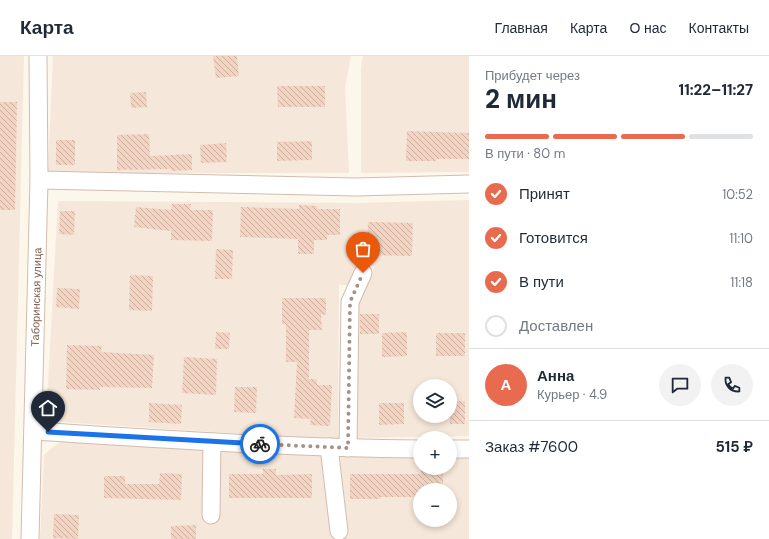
<!DOCTYPE html>
<html lang="ru">
<head>
<meta charset="utf-8">
<style>
	:root { --surface:#fff; --page:#f2f2f3; --text:#1f2937; --muted:#747a83; --line:#e0e1e3; --accent:#e86b4f }
	body { margin:0; font-family:"DM Sans",sans-serif; background:var(--page); color:var(--text); height:100vh; display:flex; flex-direction:column; font-size:15px; white-space:nowrap }
	* { box-sizing:border-box; margin:0 }
	p { font-size:13px; color:var(--muted) }
	.icon { flex:none; width:22px; height:22px; fill:none; stroke:currentColor; stroke-width:2; stroke-linecap:round; stroke-linejoin:round }
	.map { position:relative; flex:1; overflow:hidden }
	.panel { display:flex; flex-direction:column; background:var(--surface); width:300px }
	.panel>* { flex:none }
	.tools { position:absolute; left:413px; top:323px; display:grid; gap:8px }
	.tools a { display:grid; place-items:center; width:44px; height:44px; border-radius:50%; background:var(--surface); box-shadow:0 2px 6px #0003; font-size:20px }
	.pin { position:absolute; display:grid; place-items:center; width:34px; height:34px; color:#fff; margin:-41px -17px; border-radius:50% 50% 50% 0; rotate:-45deg; box-shadow:0 0 4px #0007 }
	.pin .icon { rotate:45deg }
	.courier { position:absolute; display:grid; place-items:center; width:40px; height:40px; margin:-20px; border:3px solid #1a73e8; border-radius:50%; background:#fff; color:#222; box-shadow:0 1px 5px #0007 }
	.overview em { font-style:normal; font-weight:800 }
	.overview div { display:flex; flex-direction:column-reverse }
	.overview { display:flex; align-items:center; justify-content:space-between; height:68px; padding:0 16px }
	h1 { font-size:26px; font-weight:800; line-height:30px }
	.bar { display:grid; grid-template-columns:repeat(4,1fr); gap:6px 4px; align-content:center; height:48px; padding:0 16px }
	.bar i { height:5px; border-radius:3px; background:var(--line) }
	.bar .selected { background:var(--accent) }
	.bar p { grid-column:span 4 }
	.line { display:flex; align-items:center; gap:10px; padding:0 16px; border-top:1px solid var(--line) }
	.line div { flex:1 }
	.round { display:grid; place-items:center; flex:none; width:42px; height:42px; border-radius:21px; background:var(--page) }
	ol { padding:0 16px; list-style:none }
	li { display:flex; align-items:center; gap:12px; height:44px }
	li p { margin-inline-start:auto }
	li .icon { padding:4px; border-radius:50%; background:var(--accent); color:#fff; stroke-width:4 }
	li:last-child { color:var(--muted) }
	li i { width:22px; height:22px; border:2px solid var(--line); border-radius:50% }
	header { display:flex; align-items:center; gap:24px; box-sizing:border-box; height:56px; padding:0 20px; background:var(--surface); border-bottom:1px solid var(--line) }
	header strong { font-size:19px }
	nav { display:flex; gap:22px; margin-inline-start:auto; font-size:14px }
	main { display:flex; flex:1; min-height:0 }
	.map>svg:first-child { display:block }
	.residential { fill:#f5e7d9; fill-rule:evenodd }
	.building { fill:url(#building-back-hatch) }
	.lines { fill:none; stroke-linecap:round; stroke-linejoin:round }
	.minor-casing { stroke:#d1bdaf; stroke-width:19 }
	.minor { stroke:#fff; stroke-width:17 }
	.done { stroke:#a89184; stroke-width:4; stroke-dasharray:0 7.2 }
	.route { stroke:#1a73e8; stroke-width:5 }
	.labels { text-anchor:middle; stroke-width:3; stroke-linejoin:round; paint-order:stroke }
	.street-label { font-size:11px; fill:#7a5b4c; stroke:#fffaf3 }
</style>
</head>
<body>
<header>
<strong>Карта</strong>
<nav><a>Главная</a><a>Карта</a><a>О нас</a><a>Контакты</a></nav>
</header>
<main>
<div class="map">
<svg width="469" height="483" viewBox="0 0 469 483">
	<defs>
		<pattern id="building-back-hatch" width="6" height="6" patternUnits="userSpaceOnUse"><rect width="6" height="6" fill="#f3d4c2"/><path d="M-1 5l2 2M0 0l6 6M5-1l2 2" fill="none" stroke="#caafa0"/></pattern>
	</defs>
	<rect width="100%" height="100%" fill="#fdf6eb"/>
	<!-- residential -->
	<g class="residential">
		<polygon points="0,0 24,0 12,483 0,483"/>
		<polygon points="53,0 351,0 345,31 349,117 48,117"/>
		<polygon points="363,0 469,0 469,116 361,117 361,12"/>
		<path d="M 469,144 L 469,380 L 353,382 L 355,257 L 375,210 L 356,208 L 356,216 L 347,229 L 339,229 L 338,384 L 46,365 L 58,145 L 360,147 ZM 420,330 L 450,330 L 450,360 L 420,360 Z"/>
		<path d="M 64,384 L 200,394 L 336,400 L 420,400 L 420,412 L 450,412 L 450,400 L 469,400 L 469,483 L 40,483 L 44,399 L 53,391 ZM 420,434 L 450,434 L 450,464 L 420,464 Z"/>
	</g>
	<!-- building -->
	<g class="building">
		<polygon points="213,0 237,0 239,20 216,22"/>
		<polygon points="277,30 325,30 325,51 278,51"/>
		<polygon points="146,36 147,51 131,52 130,37"/>
		<polygon points="0,46 17,46 15,154 0,154"/>
		<polygon points="407,75 469,77 469,103 436,103 436,105 406,105"/>
		<polygon points="149,78 150,100 192,98 192,114 171,115 171,113 117,114 117,79"/>
		<rect x="56" y="84" width="19" height="25"/>
		<polygon points="312,85 312,104 277,105 277,86"/>
		<polygon points="226,87 227,106 201,107 200,89"/>
		<polygon points="172,148 191,148 190,154 213,154 212,185 171,184 171,175 134,171 136,151 171,154"/>
		<polygon points="299,149 317,150 317,153 340,153 340,179 327,179 327,184 314,184 314,198 298,198 298,183 240,181 241,151 299,153"/>
		<polygon points="60,155 75,155 74,179 59,178"/>
		<polygon points="368,166 413,167 412,200 367,199"/>
		<polygon points="216,193 233,194 232,223 215,223"/>
		<polygon points="130,219 153,220 152,255 129,254"/>
		<polygon points="57,232 80,233 79,253 56,251"/>
		<polygon points="282,242 326,242 326,259 321,258 322,274 309,274 309,323 317,323 317,329 332,329 330,370 310,369 311,363 294,362 297,306 286,306 286,268 282,268"/>
		<rect x="360" y="258" width="19" height="20"/>
		<polygon points="216,276 230,277 229,293 215,293"/>
		<polygon points="407,276 407,300 382,301 382,277"/>
		<rect x="436" y="277" width="29" height="23"/>
		<polygon points="67,289 102,290 101,296 154,299 152,332 100,331 100,334 66,333"/>
		<polygon points="184,301 217,303 216,339 182,337"/>
		<polygon points="235,331 257,331 256,357 234,356"/>
		<rect x="450" y="345" width="15" height="23"/>
		<polygon points="149,347 182,349 181,368 149,366"/>
		<polygon points="379,347 404,347 404,368 379,369"/>
		<polygon points="421,412 443,412 443,431 425,431 425,434 420,434 420,441 380,441 380,443 350,443 350,418 421,418"/>
		<polygon points="263,413 276,413 276,419 312,418 312,442 229,442 229,418 263,418"/>
		<polygon points="160,417 182,418 181,444 104,442 104,420 125,420 125,428 159,428"/>
		<polygon points="54,458 79,459 78,483 53,482"/>
		<polygon points="196,469 196,483 171,483 171,470"/>
	</g>
	<g class="lines">
		<!-- minor casing -->
		<g class="minor-casing">
			<g id="minor">
				<polyline points="39,124 356,131 469,128"/>
				<path d="M 33,375 C 162,383 291,392 420,393"/>
				<polyline points="329,391 339,475"/>
				<polyline points="348,392 350,246 363,217"/>
				<polyline points="450,393 469,393"/>
				<polyline points="211,459 212,386"/>
				<path id="s1" d="M 30,483 L 39,124 L 38,0"/>
			</g>
		</g>
		<!-- minor -->
		<use href="#minor" class="minor"/>
	</g>
	<g class="lines">
		<!-- done -->
		<polyline class="done" points="260,388 348,392 350,246 363,217"/>
		<!-- route -->
		<polyline class="route" points="48,376 260,388"/>
	</g>
	<g class="labels">
		<!-- street labels -->
		<g class="street-label">
			<text dy="4" stroke="none"><textPath href="#s1" startOffset="242">Таборинская улица</textPath></text>
		</g>
	</g>
</svg>
<div class="tools">
<a><svg class="icon" aria-label="layers" viewBox="0 0 24 24"><path d="M12 4l9 5-9 5-9-5zM3 14l9 5 9-5"/></svg></a>
<a>+</a>
<a>−</a>
</div>
<div class="pin" style="left:363px;top:217px;background:#ea580c"><svg class="icon" aria-label="bag" viewBox="0 0 24 24"><path d="M5 8h14l-1 12H6zM9 8a3 3 0 0 1 6 0"/></svg></div>
<div class="pin" style="left:48px;top:376px;background:#1f2937"><svg class="icon" aria-label="home" viewBox="0 0 24 24"><path d="M3 11l9-7 9 7M6 9v11h12V9"/></svg></div>
<div class="courier" style="left:260px;top:388px"><svg class="icon" aria-label="bike" viewBox="0 0 24 24"><circle cx="6" cy="16" r="4"/><circle cx="18" cy="16" r="4"/><path d="M6 16l4-8h5l3 8M10 8l3 8H6M13 5h3"/></svg></div>
</div>
<section class="panel">
<div class="overview"><div><h1>2 мин</h1><p>Прибудет через</p></div><em>11:22–11:27</em></div>
<div class="bar"><i class="selected"></i><i class="selected"></i><i class="selected"></i><i></i><p>В пути · 80 m</p></div>
<ol>
<li><svg class="icon" aria-label="check" viewBox="0 0 24 24"><path d="M5 12l5 5 9-10"/></svg>Принят<p>10:52</p></li>
<li><svg class="icon" aria-label="check" viewBox="0 0 24 24"><path d="M5 12l5 5 9-10"/></svg>Готовится<p>11:10</p></li>
<li><svg class="icon" aria-label="check" viewBox="0 0 24 24"><path d="M5 12l5 5 9-10"/></svg>В пути<p>11:18</p></li>
<li><i></i>Доставлен</li>
</ol>
<div class="line" style="height:72px"><b class="round" style="background:var(--accent);color:#fff">А</b><div><b>Анна</b><p>Курьер · 4.9</p></div><a class="round"><svg class="icon" aria-label="chat" viewBox="0 0 24 24"><path d="M4 5h16v11H9l-5 4z"/></svg></a><a class="round"><svg class="icon" aria-label="phone" viewBox="0 0 24 24"><path d="M5 4h4l2 5-3 2q2 4 5 5l2-3 5 2v4C11 20 4 13 5 4z"/></svg></a></div>
<div class="line" style="height:52px"><div>Заказ #7600</div><b>515 ₽</b></div>
</section>
</main>
</body>
</html>
